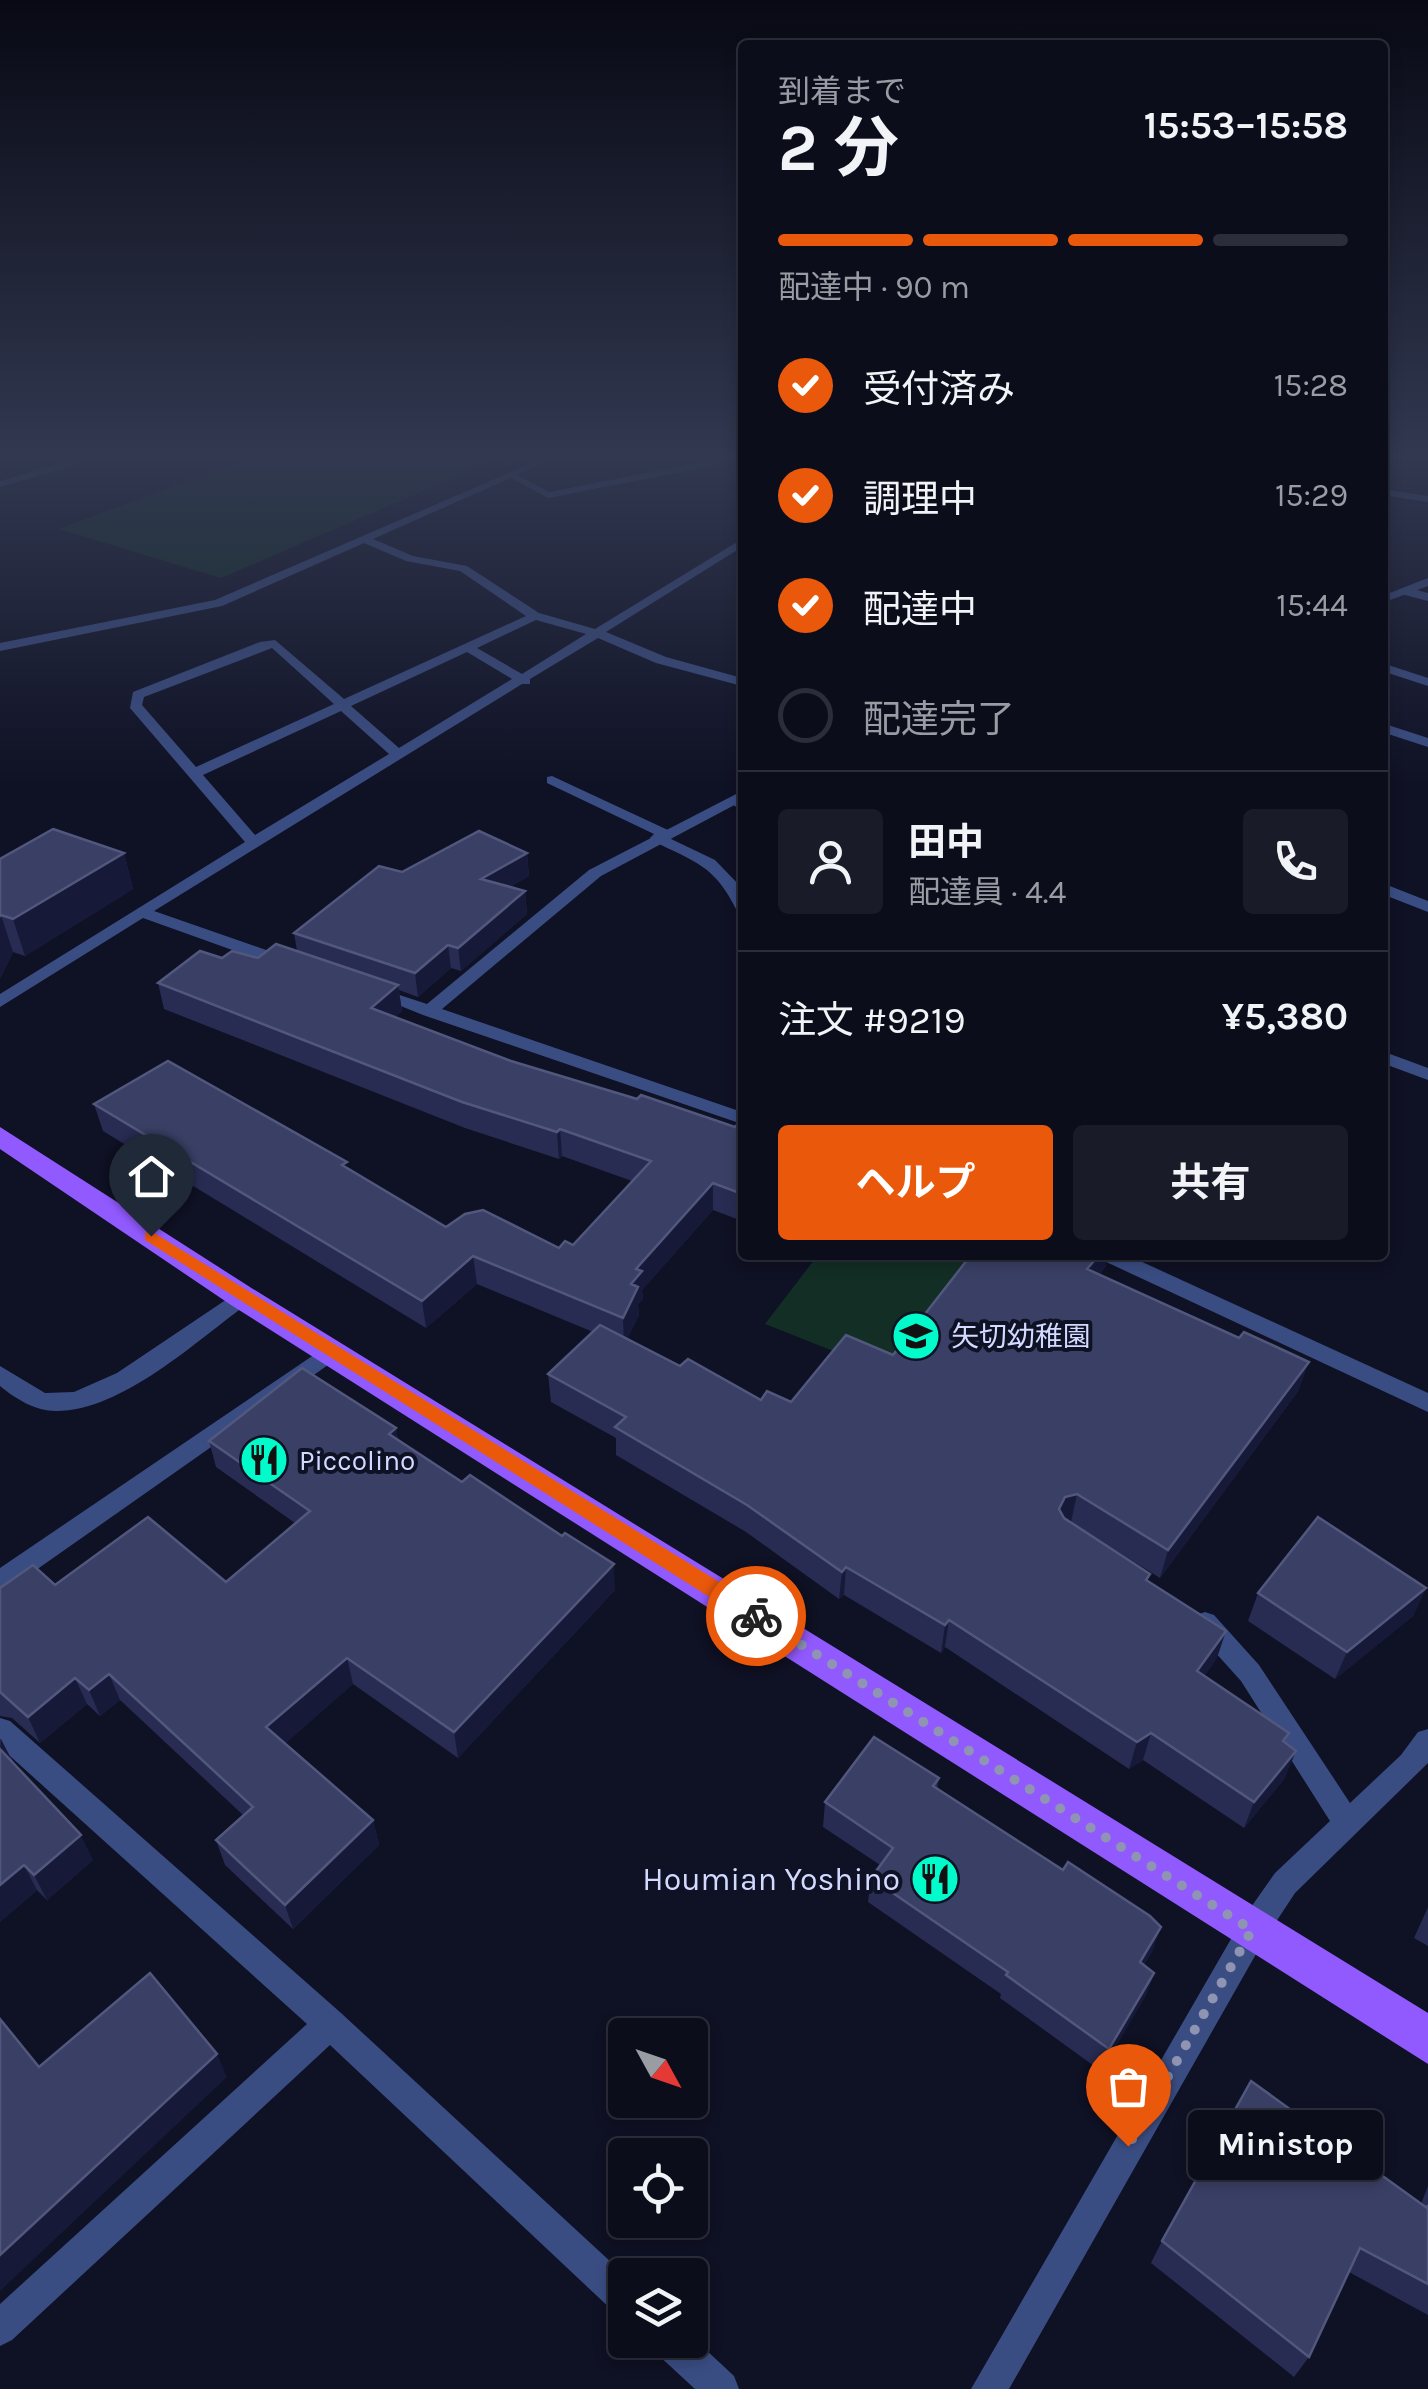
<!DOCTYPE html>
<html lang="ja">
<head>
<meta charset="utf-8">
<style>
	:root { --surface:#0b0d1b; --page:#191b28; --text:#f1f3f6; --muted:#9a9ca3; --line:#2b2d3a; --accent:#ea580c }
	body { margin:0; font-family:Karla,"Noto Sans JP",sans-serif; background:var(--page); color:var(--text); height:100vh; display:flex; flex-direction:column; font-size:38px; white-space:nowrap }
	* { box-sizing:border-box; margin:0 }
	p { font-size:32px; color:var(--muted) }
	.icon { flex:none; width:55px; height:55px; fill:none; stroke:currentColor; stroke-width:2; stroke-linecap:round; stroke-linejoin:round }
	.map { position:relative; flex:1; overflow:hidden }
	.sheet { position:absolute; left:738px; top:40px; width:650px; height:1220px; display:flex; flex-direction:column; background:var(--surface); border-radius:10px; box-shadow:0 5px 15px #0003,0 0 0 2px var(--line) }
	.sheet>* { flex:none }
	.needle { width:65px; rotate:130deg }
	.controls { position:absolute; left:608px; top:2018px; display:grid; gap:20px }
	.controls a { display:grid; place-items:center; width:100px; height:100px; border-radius:10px; background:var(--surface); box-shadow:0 5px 15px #0003,0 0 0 2px var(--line); font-size:50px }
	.pin { position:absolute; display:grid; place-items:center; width:85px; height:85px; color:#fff; margin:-102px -42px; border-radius:50% 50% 50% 0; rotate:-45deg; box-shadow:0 0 10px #0007 }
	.pin .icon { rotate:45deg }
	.courier { position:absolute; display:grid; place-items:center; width:100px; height:100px; margin:-50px; border:8px solid #ea580c; border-radius:50%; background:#fff; color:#222; box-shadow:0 2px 12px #0007 }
	.bubble { position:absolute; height:70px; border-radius:10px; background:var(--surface); box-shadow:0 5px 15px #0003,0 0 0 2px var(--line); font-size:32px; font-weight:700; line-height:70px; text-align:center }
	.overview em { font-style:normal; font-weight:700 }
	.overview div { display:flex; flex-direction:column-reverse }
	.overview { display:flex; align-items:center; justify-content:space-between; height:170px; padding:0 40px }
	h1 { font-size:65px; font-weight:700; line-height:75px }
	.bar { display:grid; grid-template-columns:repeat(4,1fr); gap:15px 10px; align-content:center; height:120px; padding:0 40px }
	.bar i { height:12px; border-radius:8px; background:var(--line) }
	.bar .current { background:var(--accent) }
	.bar p { grid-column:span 4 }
	.line { display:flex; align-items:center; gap:25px; padding:0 40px; border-top:2px solid var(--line) }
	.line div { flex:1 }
	.round { display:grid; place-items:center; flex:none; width:105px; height:105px; border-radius:10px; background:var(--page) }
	ol { padding:0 40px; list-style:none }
	li { display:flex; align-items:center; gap:30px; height:110px }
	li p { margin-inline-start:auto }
	li .icon { padding:10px; border-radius:50%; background:var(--accent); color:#fff; stroke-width:4 }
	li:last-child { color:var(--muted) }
	li i { width:55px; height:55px; border:5px solid var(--line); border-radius:50% }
	.action { display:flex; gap:20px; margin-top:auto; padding:20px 40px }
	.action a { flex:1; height:115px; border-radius:10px; background:var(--accent); color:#fff; font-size:40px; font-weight:700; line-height:115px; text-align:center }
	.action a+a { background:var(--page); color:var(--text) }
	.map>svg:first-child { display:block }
	.green { fill:#122e25 }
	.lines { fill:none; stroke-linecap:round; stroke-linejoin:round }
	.service { fill:#3a4d83; fill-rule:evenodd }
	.minor { fill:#3a4d83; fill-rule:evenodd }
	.primary { fill:#915afe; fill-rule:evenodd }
	.wall { fill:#282c52 }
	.shaded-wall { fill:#161938 }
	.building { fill:#3a3f65; stroke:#52577d; stroke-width:2.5 }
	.route { fill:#ea580c }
	.done { stroke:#8e94b2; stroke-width:10; stroke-dasharray:0 18 }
	.labels { text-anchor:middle; stroke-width:8; stroke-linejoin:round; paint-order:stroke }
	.poi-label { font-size:28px; fill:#d2daff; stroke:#0f1124; text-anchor:start }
	.near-poi-label { font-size:32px; fill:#d2daff; stroke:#0f1124; text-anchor:end }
</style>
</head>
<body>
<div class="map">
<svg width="1428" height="2389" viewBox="0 0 1428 2389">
	<rect width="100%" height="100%" fill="#0f1124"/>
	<!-- green -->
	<g class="green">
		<polygon points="265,452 448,452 491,462 221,578 59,529"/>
		<polygon points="818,1255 975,1255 886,1372 765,1324"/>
	</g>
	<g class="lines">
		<!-- service -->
		<g class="service">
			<polygon points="496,452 506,452 513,465 505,465"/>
			<polygon points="72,460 76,465 0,487 0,481"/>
			<polygon points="713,460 717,465 548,498 505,475 514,473 549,492"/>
			<polygon points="1409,588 1428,593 1428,601 1405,595 1403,592"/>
			<polygon points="1382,663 1428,678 1428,686 1382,671"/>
			<polygon points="1382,723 1428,738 1428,747 1382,732"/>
			<path d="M 552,776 L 670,831 L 673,834 L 669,838 L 715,860 L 742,888 L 742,911 L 736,909 C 714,865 695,862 653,841 L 650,838 L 654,834 L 547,783 L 547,777 Z"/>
			<polygon points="733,797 742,800 742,810 726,801"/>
			<polygon points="1382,883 1428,901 1428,912 1382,894"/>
			<polygon points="1382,1051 1428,1068 1428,1080 1382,1063"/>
		</g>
		<!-- minor -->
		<g class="minor">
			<path d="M 557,452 L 569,452 L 373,539 L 413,556 L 467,566 L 539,613 L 595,629 L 742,539 L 742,547 L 606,632 L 666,657 L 742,678 L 742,686 L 656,663 L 598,638 L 530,679 L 530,684 L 522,684 L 154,911 L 292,959 L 292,967 L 280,967 L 143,918 L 0,1007 L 0,994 L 245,842 L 130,708 L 133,692 L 260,642 L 275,640 L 344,699 L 526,616 L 460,571 L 406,561 L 364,543 L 222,606 L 0,651 L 0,643 L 215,600 ZM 536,620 L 586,634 L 522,674 L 477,648 ZM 272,648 L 334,704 L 196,767 L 142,705 L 144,697 ZM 467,652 L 512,679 L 399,748 L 351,706 ZM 341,711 L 389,754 L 255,835 L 203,775 Z"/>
			<polygon points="1382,489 1428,496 1428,502 1382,495"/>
			<polygon points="1428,578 1428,586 1382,603 1382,596"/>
			<polygon points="742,791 742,801 601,876 442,1009 742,1112 742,1124 423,1015 366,992 375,987 427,1004 589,870"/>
			<polygon points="1099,1255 1127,1255 1428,1393 1428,1412 1102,1260"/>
			<path d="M 242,1289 L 250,1292 L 253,1297 L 250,1302 C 197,1340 123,1411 56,1411 C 35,1411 16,1399 0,1386 L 0,1366 L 45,1393 L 74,1392 L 117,1373 Z"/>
			<polygon points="330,1344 338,1346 341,1352 338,1358 9,1589 0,1592 0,1568"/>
			<polygon points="1205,1612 1214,1615 1259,1665 1350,1803 1401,1755 1418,1732 1428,1729 1428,1763 1295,1893 1264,1940 1009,2389 971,2389 1242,1920 1275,1873 1330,1821 1241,1681 1196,1631 1192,1623 1196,1615"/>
			<polygon points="0,1718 10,1721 341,2013 625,2275 625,2316 613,2311 330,2045 12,2340 0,2346 0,2304 307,2024 0,1747"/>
			<polygon points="690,2335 734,2376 739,2389 695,2389 656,2353 651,2340 690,2340"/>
		</g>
		<!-- primary -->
		<polygon class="primary" points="0,1127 253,1289 1428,2013 1428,2064 231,1305 0,1149"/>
	</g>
	<!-- wall -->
	<g class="wall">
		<polygon points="124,853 133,889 25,956 13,952 0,979 0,859"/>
		<polygon points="527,853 529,876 510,887 525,891 527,914 461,971 451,968 418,997 399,990 402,1011 395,1017 511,1061 637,1099 735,1127 742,1119 742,1221 713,1210 642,1290 643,1299 638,1304 639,1315 627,1339 680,1366 761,1400 791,1402 893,1355 1106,1266 1099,1275 1299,1390 1160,1578 1070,1522 1148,1581 1217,1658 1204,1676 1285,1743 1285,1778 1244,1828 1143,1760 1129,1769 945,1647 941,1653 844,1595 839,1599 746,1532 616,1455 616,1438 551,1402 548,1374 593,1332 477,1284 426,1328 103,1131 94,1104 348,1169 446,1227 559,1248 573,1245 632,1181 562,1156 559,1159 465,1128 164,1009 158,983 222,958 258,958 297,951 294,933 402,872"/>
		<polygon points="396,1428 398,1440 615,1590 458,1758 353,1684 285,1743 373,1820 379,1845 293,1929 225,1865 216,1840 243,1815 120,1700 100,1716 87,1704 40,1743 12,1718 0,1716 0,1588 55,1585 226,1582 295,1523 216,1467 209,1441"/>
		<polygon points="1426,1588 1413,1616 1335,1679 1248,1621 1258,1593"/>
		<polygon points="0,1738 14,1763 93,1860 47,1900 37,1890 0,1922"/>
		<polygon points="939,1778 937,1789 1153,1950 1144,1965 1154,1973 1146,1995 1101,2071 1000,1998 1001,1994 868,1902 871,1878 880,1865 823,1827 825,1802"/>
		<polygon points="1428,1907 1428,1946 1414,1938"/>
		<polygon points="1428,2186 1428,2315 1349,2272 1309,2357 1294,2377 1151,2263 1162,2241 1421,2204"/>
	</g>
	<!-- shaded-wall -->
	<g class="shaded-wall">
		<polygon points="124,853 133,889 25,956 13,919"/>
		<polygon points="527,853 529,876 484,902 481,879"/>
		<polygon points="525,891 527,914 461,971 458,948"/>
		<polygon points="1,915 13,952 0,979 0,916"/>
		<polygon points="448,945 451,968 418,997 415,973"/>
		<polygon points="398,985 402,1011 375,1034 371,1008"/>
		<polygon points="560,1129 562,1156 559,1159 557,1132"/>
		<polygon points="713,1183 713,1210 642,1290 643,1299 638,1304 639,1315 624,1346 623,1318 636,1269"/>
		<polygon points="1099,1255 1108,1255 1106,1266 1082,1297 1087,1269"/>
		<polygon points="473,1256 477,1284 426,1328 422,1301"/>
		<polygon points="1309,1362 1299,1390 1160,1578 1168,1550"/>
		<polygon points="396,1428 401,1455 389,1434"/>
		<polygon points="1077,1494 1071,1522 1059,1524 1059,1509 1065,1497"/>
		<polygon points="614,1564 615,1590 458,1758 454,1732"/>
		<polygon points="846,1567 844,1595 839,1599 842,1572"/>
		<polygon points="1426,1588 1413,1616 1335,1679 1347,1652"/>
		<polygon points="949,1620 945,1647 941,1653 945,1625"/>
		<polygon points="1226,1631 1217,1658 1188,1698 1197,1671"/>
		<polygon points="347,1658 353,1684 275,1753 266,1727"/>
		<polygon points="109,1674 120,1700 100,1716 89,1690"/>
		<polygon points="75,1678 87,1704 40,1743 28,1717"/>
		<polygon points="1151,1733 1143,1760 1129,1769 1137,1742"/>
		<polygon points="1,1739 14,1765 0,1753"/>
		<polygon points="1296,1751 1285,1778 1244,1828 1254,1802"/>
		<polygon points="373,1820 379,1845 293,1929 285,1905"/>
		<polygon points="81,1835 93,1860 47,1900 34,1875"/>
		<polygon points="24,1865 37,1890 0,1922 0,1885"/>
		<polygon points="1161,1927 1153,1950 1132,1985 1140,1962"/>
		<polygon points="1154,1973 1146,1995 1101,2071 1109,2049"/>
		<polygon points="217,2054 227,2077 0,2291 0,2255"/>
	</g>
	<!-- building -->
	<g class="building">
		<polygon points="53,829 124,853 13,919 1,915 0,916 0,859"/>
		<polygon points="479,831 527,853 481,879 525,891 458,948 448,945 415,973 294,933 379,866 402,872"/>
		<polygon points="276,944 398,985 371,1008 511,1061 637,1099 641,1095 735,1127 742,1119 742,1194 713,1183 636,1269 642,1271 631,1284 638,1287 623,1318 473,1256 422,1301 94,1104 168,1061 347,1162 342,1165 446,1227 465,1214 483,1210 559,1248 565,1241 573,1245 651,1161 560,1129 557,1132 462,1102 158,983 200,951 222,958 232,951 258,958"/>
		<polygon points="971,1255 1099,1255 1087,1269 1239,1338 1244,1332 1309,1362 1168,1550 1077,1494 1065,1497 1059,1509 1064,1518 1150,1574 1146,1580 1226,1631 1197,1671 1289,1733 1283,1741 1296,1751 1254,1802 1151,1733 1137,1742 949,1620 945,1625 846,1567 842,1572 747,1505 615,1427 626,1417 548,1374 600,1325 680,1366 688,1359 761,1400 767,1391 791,1402 846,1335 893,1355"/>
		<polygon points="302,1368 396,1428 389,1434 462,1482 470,1475 562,1536 565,1533 614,1564 454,1732 347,1658 266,1727 373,1820 285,1905 216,1840 253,1807 109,1674 89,1690 75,1678 28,1717 0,1692 0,1588 33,1565 55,1585 148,1517 226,1582 310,1511 209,1441"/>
		<polygon points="1318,1517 1426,1588 1347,1652 1258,1593"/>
		<polygon points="874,1737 939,1778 933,1786 1063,1870 1068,1862 1150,1916 1161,1927 1140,1962 1154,1973 1109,2049 1006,1975 1008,1972 871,1878 893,1848 825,1802"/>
		<polygon points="0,1749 81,1835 34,1875 24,1865 0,1885"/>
		<polygon points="150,1973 217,2054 0,2255 0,2019 39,2067"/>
		<polygon points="1251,2081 1427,2208 1428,2205 1428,2284 1360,2248 1309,2357 1162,2241"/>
	</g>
	<!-- sky -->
	<linearGradient id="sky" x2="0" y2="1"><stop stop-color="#080914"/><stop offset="0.58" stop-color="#313850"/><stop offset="1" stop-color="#313850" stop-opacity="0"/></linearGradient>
	<rect width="1428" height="786" fill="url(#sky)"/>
	<!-- route -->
	<polygon class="route" points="151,1231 763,1609 763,1622 749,1622 145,1240 145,1233"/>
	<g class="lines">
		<!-- done -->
		<polyline class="done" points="756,1616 1252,1930 1128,2146"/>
	</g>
	<!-- icons -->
	<defs>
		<g id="school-disc" transform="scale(2.5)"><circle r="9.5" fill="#02fbcb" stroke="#0f1124"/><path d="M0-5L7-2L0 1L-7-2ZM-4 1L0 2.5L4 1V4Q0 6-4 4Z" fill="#111"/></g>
		<g id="restaurant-disc" transform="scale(2.5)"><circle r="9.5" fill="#02fbcb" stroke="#0f1124"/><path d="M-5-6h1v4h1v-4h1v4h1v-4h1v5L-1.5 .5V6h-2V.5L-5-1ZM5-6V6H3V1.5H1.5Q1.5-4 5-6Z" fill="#111"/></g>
	</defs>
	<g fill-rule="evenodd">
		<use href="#school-disc" x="916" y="1336"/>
		<use href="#restaurant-disc" x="264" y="1460"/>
		<use href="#restaurant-disc" x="935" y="1879"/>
	</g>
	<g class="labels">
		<!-- poi labels -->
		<g class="poi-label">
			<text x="951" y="1346">矢切幼稚園</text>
			<text x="299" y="1470">Piccolino</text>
		</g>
		<!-- near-poi labels -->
		<g class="near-poi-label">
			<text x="900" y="1890">Houmian Yoshino</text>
		</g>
	</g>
</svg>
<div class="controls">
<a><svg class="needle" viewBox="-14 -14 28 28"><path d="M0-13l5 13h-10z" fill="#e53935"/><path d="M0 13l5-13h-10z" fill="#9a9ca3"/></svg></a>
<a><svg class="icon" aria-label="locate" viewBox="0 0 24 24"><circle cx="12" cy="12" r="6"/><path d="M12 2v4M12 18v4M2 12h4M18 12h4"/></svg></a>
<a><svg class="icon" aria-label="layers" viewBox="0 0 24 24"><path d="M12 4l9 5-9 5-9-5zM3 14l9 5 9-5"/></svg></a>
</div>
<div class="pin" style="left:1128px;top:2146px;background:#ea580c"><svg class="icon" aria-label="bag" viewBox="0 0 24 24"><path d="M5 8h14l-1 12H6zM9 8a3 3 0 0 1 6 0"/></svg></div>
<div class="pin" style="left:151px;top:1236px;background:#1f2937"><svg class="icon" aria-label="home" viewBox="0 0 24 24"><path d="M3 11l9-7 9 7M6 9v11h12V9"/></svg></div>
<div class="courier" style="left:756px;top:1616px"><svg class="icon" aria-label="bike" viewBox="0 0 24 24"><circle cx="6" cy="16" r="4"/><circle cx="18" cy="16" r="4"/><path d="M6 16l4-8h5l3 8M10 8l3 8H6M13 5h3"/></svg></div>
<div class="bubble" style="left:1188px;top:2110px;width:195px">Ministop</div>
<section class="sheet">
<div class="overview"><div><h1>2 分</h1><p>到着まで</p></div><em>15:53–15:58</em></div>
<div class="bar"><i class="current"></i><i class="current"></i><i class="current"></i><i></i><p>配達中 · 90 m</p></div>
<ol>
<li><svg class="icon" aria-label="check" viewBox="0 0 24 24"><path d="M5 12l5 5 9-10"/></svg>受付済み<p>15:28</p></li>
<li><svg class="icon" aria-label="check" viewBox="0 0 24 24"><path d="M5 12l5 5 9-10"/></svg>調理中<p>15:29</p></li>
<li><svg class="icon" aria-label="check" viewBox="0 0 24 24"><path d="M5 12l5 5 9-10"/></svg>配達中<p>15:44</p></li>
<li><i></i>配達完了</li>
</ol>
<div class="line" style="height:180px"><a class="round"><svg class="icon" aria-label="person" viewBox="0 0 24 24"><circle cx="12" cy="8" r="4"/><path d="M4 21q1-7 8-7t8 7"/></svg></a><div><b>田中</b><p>配達員 · 4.4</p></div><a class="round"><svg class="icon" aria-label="phone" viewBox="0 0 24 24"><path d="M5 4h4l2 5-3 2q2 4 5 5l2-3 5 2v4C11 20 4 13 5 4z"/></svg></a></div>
<div class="line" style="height:130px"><div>注文 #9219</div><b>¥5,380</b></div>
<div class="action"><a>ヘルプ</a><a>共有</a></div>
</section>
</div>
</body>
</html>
